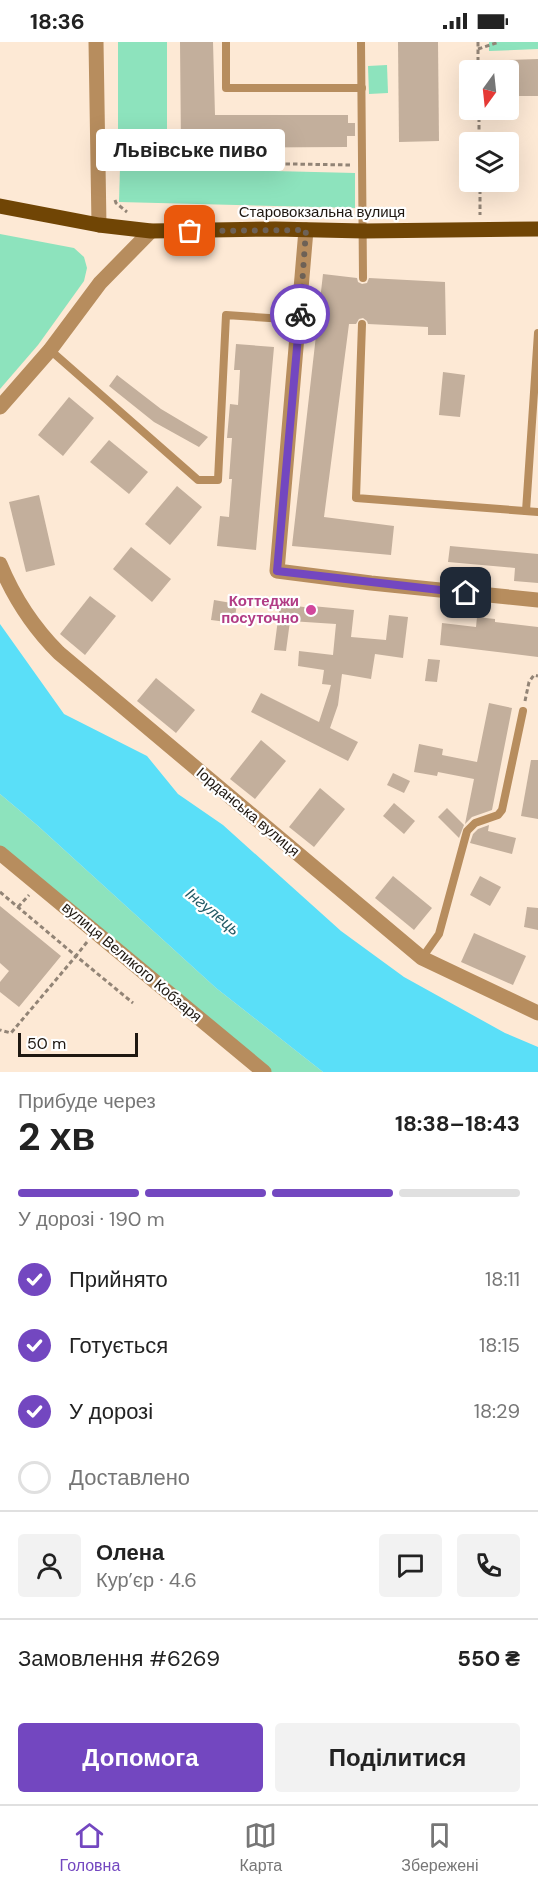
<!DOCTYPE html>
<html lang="uk">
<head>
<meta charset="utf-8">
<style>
	:root { --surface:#fff; --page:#f2f2f2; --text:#222; --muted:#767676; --line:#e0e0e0; --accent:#7347c0 }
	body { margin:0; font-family:"DM Sans",sans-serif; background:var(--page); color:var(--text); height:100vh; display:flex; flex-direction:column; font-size:22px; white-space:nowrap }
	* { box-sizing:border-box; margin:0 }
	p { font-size:20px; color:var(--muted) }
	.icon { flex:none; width:33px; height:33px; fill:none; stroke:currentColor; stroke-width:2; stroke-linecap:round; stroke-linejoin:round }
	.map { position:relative; height:1030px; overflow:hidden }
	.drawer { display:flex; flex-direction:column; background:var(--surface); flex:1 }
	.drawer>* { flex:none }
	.needle { width:39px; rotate:195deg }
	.buttons { position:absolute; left:459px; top:18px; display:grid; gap:12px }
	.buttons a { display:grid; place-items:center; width:60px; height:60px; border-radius:6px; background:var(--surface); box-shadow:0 6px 24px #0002; font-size:30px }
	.scale { position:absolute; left:18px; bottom:15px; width:120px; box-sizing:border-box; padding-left:6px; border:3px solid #1f1811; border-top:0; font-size:16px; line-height:21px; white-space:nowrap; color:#1f1811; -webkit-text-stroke:4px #fff; paint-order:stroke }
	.pin { position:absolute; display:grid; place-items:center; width:51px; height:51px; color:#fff; margin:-26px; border-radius:12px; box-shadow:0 3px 9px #0006 }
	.courier { position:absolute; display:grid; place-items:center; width:60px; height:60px; margin:-30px; border:4px solid #7347c0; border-radius:50%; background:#fff; color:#222; box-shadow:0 2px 8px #0007 }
	.bubble { position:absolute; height:42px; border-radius:6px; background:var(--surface); box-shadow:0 6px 24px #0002; font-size:20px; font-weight:700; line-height:42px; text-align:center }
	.summary em { font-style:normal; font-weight:700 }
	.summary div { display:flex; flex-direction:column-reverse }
	.summary { display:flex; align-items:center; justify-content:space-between; height:102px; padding:0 18px }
	h1 { font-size:39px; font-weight:700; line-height:45px }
	.bar { display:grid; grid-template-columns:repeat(4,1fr); gap:9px 6px; align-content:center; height:72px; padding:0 18px }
	.bar i { height:8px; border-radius:4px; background:var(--line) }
	.bar .on { background:var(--accent) }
	.bar p { grid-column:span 4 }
	.line { display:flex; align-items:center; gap:15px; padding:0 18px; border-top:2px solid var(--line) }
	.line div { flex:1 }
	.round { display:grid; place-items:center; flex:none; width:63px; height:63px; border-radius:6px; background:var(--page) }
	ol { padding:0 18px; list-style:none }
	li { display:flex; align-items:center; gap:18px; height:66px }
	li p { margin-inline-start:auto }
	li .icon { padding:6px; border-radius:50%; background:var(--accent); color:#fff; stroke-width:4 }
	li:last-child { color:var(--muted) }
	li i { width:33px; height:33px; border:3px solid var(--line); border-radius:50% }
	.primary-button { display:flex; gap:12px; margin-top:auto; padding:12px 18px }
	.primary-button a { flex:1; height:69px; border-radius:6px; background:var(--accent); color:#fff; font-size:24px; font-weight:700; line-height:69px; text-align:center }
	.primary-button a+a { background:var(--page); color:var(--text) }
	.status { display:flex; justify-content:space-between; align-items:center; height:42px; padding:0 30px; background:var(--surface); direction:ltr }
	.status svg { height:16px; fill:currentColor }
	.tab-bar { display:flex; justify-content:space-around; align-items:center; height:84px; border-top:2px solid var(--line); background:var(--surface); font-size:16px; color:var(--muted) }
	.tab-bar a { display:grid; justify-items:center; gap:3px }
	.tab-bar .on { color:var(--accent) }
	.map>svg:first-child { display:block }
	.green { fill:#8de3bd }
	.water { fill:#5adff8 }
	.building { fill:#c3af9c }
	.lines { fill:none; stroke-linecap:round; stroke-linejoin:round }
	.path { stroke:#928476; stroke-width:3; stroke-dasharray:4.5 3; stroke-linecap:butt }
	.lane { stroke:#b78d5e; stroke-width:8 }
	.street { stroke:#b78d5e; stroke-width:15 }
	.primary { stroke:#704505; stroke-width:15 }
	.done { stroke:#6d6156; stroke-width:6; stroke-dasharray:0 10.8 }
	.route { stroke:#7347c0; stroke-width:8 }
	.hotel-dot { fill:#d1479c; stroke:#fff; stroke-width:2 }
	.labels { text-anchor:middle; stroke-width:4.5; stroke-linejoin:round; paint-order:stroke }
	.street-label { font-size:15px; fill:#1f1811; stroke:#fff }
	.hotel-label { font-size:15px; font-weight:bold; fill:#b23c85; stroke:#fff; text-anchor:end }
	.water-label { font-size:16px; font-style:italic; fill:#245b66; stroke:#fff }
</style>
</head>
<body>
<div class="status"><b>18:36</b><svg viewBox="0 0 49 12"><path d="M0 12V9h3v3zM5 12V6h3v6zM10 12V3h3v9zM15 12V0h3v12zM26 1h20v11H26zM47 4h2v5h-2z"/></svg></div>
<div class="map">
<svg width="538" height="1030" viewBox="0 0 538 1030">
	<rect width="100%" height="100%" fill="#fde9d5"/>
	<!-- green -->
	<g class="green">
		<rect x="118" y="0" width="49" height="105"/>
		<polygon points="489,0 538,0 538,7 489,9"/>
		<polygon points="387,23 388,51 369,52 368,24"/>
		<polygon points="120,125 355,131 355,166 119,160"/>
		<polygon points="0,192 74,206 84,215 87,226 84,239 38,303 0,347"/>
		<polygon points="0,752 38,784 216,946 323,1030 264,1030 0,811"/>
	</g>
	<!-- water -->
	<polygon class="water" points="0,582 64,672 147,714 178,752 223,783 341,889 404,935 505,991 538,1005 538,1030 323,1030 216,946 38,784 0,752"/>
	<!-- building -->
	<g class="building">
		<polygon points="180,0 213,0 215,73 348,73 348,81 355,81 355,94 347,94 347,105 181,106"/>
		<polygon points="398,0 438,0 439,99 399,100"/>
		<polygon points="538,17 538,54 508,54 508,18"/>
		<polygon points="323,232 357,236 358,240 362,242 367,241 369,236 445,240 446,293 428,293 428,285 368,282 367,279 363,276 359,277 356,282 349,282 324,475 394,484 391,513 292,504"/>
		<polygon points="236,302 274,305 256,508 217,504 220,474 229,475 232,437 229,437 232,396 227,396 230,362 238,363 240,328 234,328"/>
		<polygon points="443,330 465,333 460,375 439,373"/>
		<polygon points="117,333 161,367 208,395 199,405 154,380 109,344"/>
		<polygon points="69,355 94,376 63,414 38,393"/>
		<polygon points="109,398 148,430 129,452 90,420"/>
		<polygon points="177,444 202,465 170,503 145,482"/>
		<polygon points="39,453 55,523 26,530 9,460"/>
		<polygon points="450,504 538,512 538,541 514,539 515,526 448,520"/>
		<polygon points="131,505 171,537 152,560 113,527"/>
		<polygon points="90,554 116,574 85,613 60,592"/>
		<polygon points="214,558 237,562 234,581 211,578"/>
		<polygon points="280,562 312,566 312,564 354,568 351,595 386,598 389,573 408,575 403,616 375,612 371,637 342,632 338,663 330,686 358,700 348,719 251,670 261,651 319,680 331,643 322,642 324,628 298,624 299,609 333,613 336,582 290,579 286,609 274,608"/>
		<polygon points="477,575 495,577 495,580 538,585 538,615 440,603 442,581 476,585"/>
		<polygon points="428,617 440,618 437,640 425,639"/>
		<polygon points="156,636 195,668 176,691 137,659"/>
		<polygon points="489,661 512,666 492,768 472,775 465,782 474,737 438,730 437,734 414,730 419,702 443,707 442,713 477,720"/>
		<polygon points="261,698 286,719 255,757 230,737"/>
		<polygon points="531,718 538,718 538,777 521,774"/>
		<polygon points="393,731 410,739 404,751 387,743"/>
		<polygon points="320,746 345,767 314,805 289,785"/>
		<polygon points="394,761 415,779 404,792 383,774"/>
		<polygon points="447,766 464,783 459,796 438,775"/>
		<polygon points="489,783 488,789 516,796 512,812 470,801 473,792 478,787"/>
		<polygon points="393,834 432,866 414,888 375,856"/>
		<polygon points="480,834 501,845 490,864 470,853"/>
		<polygon points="0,864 61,914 19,965 0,950 0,940 9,929 0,921"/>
		<polygon points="527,865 538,866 538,888 524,885"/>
		<polygon points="474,891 526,914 513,943 461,920"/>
	</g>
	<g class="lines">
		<!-- path -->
		<g class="path">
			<polyline points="478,0 478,28"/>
			<polyline points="478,7 499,0"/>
			<polyline points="479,68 479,100"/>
			<polyline points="113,119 352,123"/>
			<polyline points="480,140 480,173"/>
			<polyline points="115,158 116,161 127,170"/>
			<polyline points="525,659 529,640 534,633 538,634"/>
			<polyline points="0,850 76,914 11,991 0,988"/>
			<polyline points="18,865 29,853"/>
			<polyline points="87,900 76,914 133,961"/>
		</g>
		<!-- lane -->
		<g class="lane">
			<polyline points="226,0 226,46 362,46"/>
			<polyline points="361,0 363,236"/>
			<polyline points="362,282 356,456 538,470"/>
			<polyline points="50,308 198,438 218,438 226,273 299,278"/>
			<polyline points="526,469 538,291"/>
			<polyline points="422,916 439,892 467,789 475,781 498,773 502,768 523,669"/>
		</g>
		<!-- street -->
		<g class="street">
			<polyline points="96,0 99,183"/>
			<polyline points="306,188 277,529 371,541 538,558"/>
			<polyline points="0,365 50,308 100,241 151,189"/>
			<path d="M 0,522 C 14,556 33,585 59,611 L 422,916 L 538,971"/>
			<polyline points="0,811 264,1030"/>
		</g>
		<!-- primary -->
		<polyline class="primary" points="0,164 99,183 151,189 275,187 364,189 538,187"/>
	</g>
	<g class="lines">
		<!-- done -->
		<polyline class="done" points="190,189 306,188 300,272"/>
		<!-- route -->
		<polyline class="route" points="300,272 277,529 466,551"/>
	</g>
	<!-- markers -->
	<circle class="hotel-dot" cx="311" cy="568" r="6"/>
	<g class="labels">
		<!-- street labels -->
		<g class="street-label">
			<text x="322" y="175">Старовокзальна вулиця</text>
			<text transform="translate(248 770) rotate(40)" y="5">Іорданська вулиця</text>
			<text transform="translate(132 920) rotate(40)" y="5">вулиця Великого Кобзаря</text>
		</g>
		<!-- hotel labels -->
		<g class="hotel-label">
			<text x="299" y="564">Коттеджи<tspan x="299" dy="17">посуточно</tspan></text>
		</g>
		<!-- water labels -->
		<g class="water-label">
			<text transform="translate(213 869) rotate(39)" y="6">Інгулець</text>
		</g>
	</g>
</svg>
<div class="buttons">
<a><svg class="needle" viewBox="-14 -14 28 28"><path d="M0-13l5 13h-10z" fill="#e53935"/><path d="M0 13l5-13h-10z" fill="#767676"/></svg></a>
<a><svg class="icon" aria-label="layers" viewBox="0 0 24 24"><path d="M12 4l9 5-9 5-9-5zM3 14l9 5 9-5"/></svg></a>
</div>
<div class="scale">50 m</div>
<div class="pin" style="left:190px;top:189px;background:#ea580c"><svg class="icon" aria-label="bag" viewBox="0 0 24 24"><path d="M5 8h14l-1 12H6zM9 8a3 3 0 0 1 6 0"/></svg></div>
<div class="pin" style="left:466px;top:551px;background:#1f2937"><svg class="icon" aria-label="home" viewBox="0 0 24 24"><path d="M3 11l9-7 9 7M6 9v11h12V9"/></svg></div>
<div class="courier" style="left:300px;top:272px"><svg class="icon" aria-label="bike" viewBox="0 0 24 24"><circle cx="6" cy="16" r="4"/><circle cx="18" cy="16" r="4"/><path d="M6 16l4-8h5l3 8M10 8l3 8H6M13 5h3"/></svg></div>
<div class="bubble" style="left:96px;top:87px;width:189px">Львівське пиво</div>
</div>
<section class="drawer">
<div class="summary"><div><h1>2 хв</h1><p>Прибуде через</p></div><em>18:38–18:43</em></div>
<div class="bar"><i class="on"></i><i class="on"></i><i class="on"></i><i></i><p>У дорозі · 190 m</p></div>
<ol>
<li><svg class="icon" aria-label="check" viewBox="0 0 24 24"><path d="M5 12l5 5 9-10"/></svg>Прийнято<p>18:11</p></li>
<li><svg class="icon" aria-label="check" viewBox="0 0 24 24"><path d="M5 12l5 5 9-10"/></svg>Готується<p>18:15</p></li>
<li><svg class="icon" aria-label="check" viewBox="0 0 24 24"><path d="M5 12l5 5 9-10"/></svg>У дорозі<p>18:29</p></li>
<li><i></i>Доставлено</li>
</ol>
<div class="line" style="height:108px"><a class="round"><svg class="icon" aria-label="person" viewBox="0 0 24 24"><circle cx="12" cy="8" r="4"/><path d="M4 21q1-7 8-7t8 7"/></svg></a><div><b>Олена</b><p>Кур’єр · 4.6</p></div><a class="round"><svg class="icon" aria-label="chat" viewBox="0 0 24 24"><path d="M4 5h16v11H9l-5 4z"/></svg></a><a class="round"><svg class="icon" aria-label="phone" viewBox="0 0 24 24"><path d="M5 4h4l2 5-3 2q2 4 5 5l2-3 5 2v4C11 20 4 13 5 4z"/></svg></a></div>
<div class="line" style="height:78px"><div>Замовлення #6269</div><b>550 ₴</b></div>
<div class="primary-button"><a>Допомога</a><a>Поділитися</a></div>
</section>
<nav class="tab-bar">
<a class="on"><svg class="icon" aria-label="home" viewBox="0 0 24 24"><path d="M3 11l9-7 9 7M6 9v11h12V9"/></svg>Головна</a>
<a><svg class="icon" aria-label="map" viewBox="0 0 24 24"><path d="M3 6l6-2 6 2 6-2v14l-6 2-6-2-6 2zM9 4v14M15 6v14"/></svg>Карта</a>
<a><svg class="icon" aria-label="saved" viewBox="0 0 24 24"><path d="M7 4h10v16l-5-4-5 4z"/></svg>Збережені</a>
</nav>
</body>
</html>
